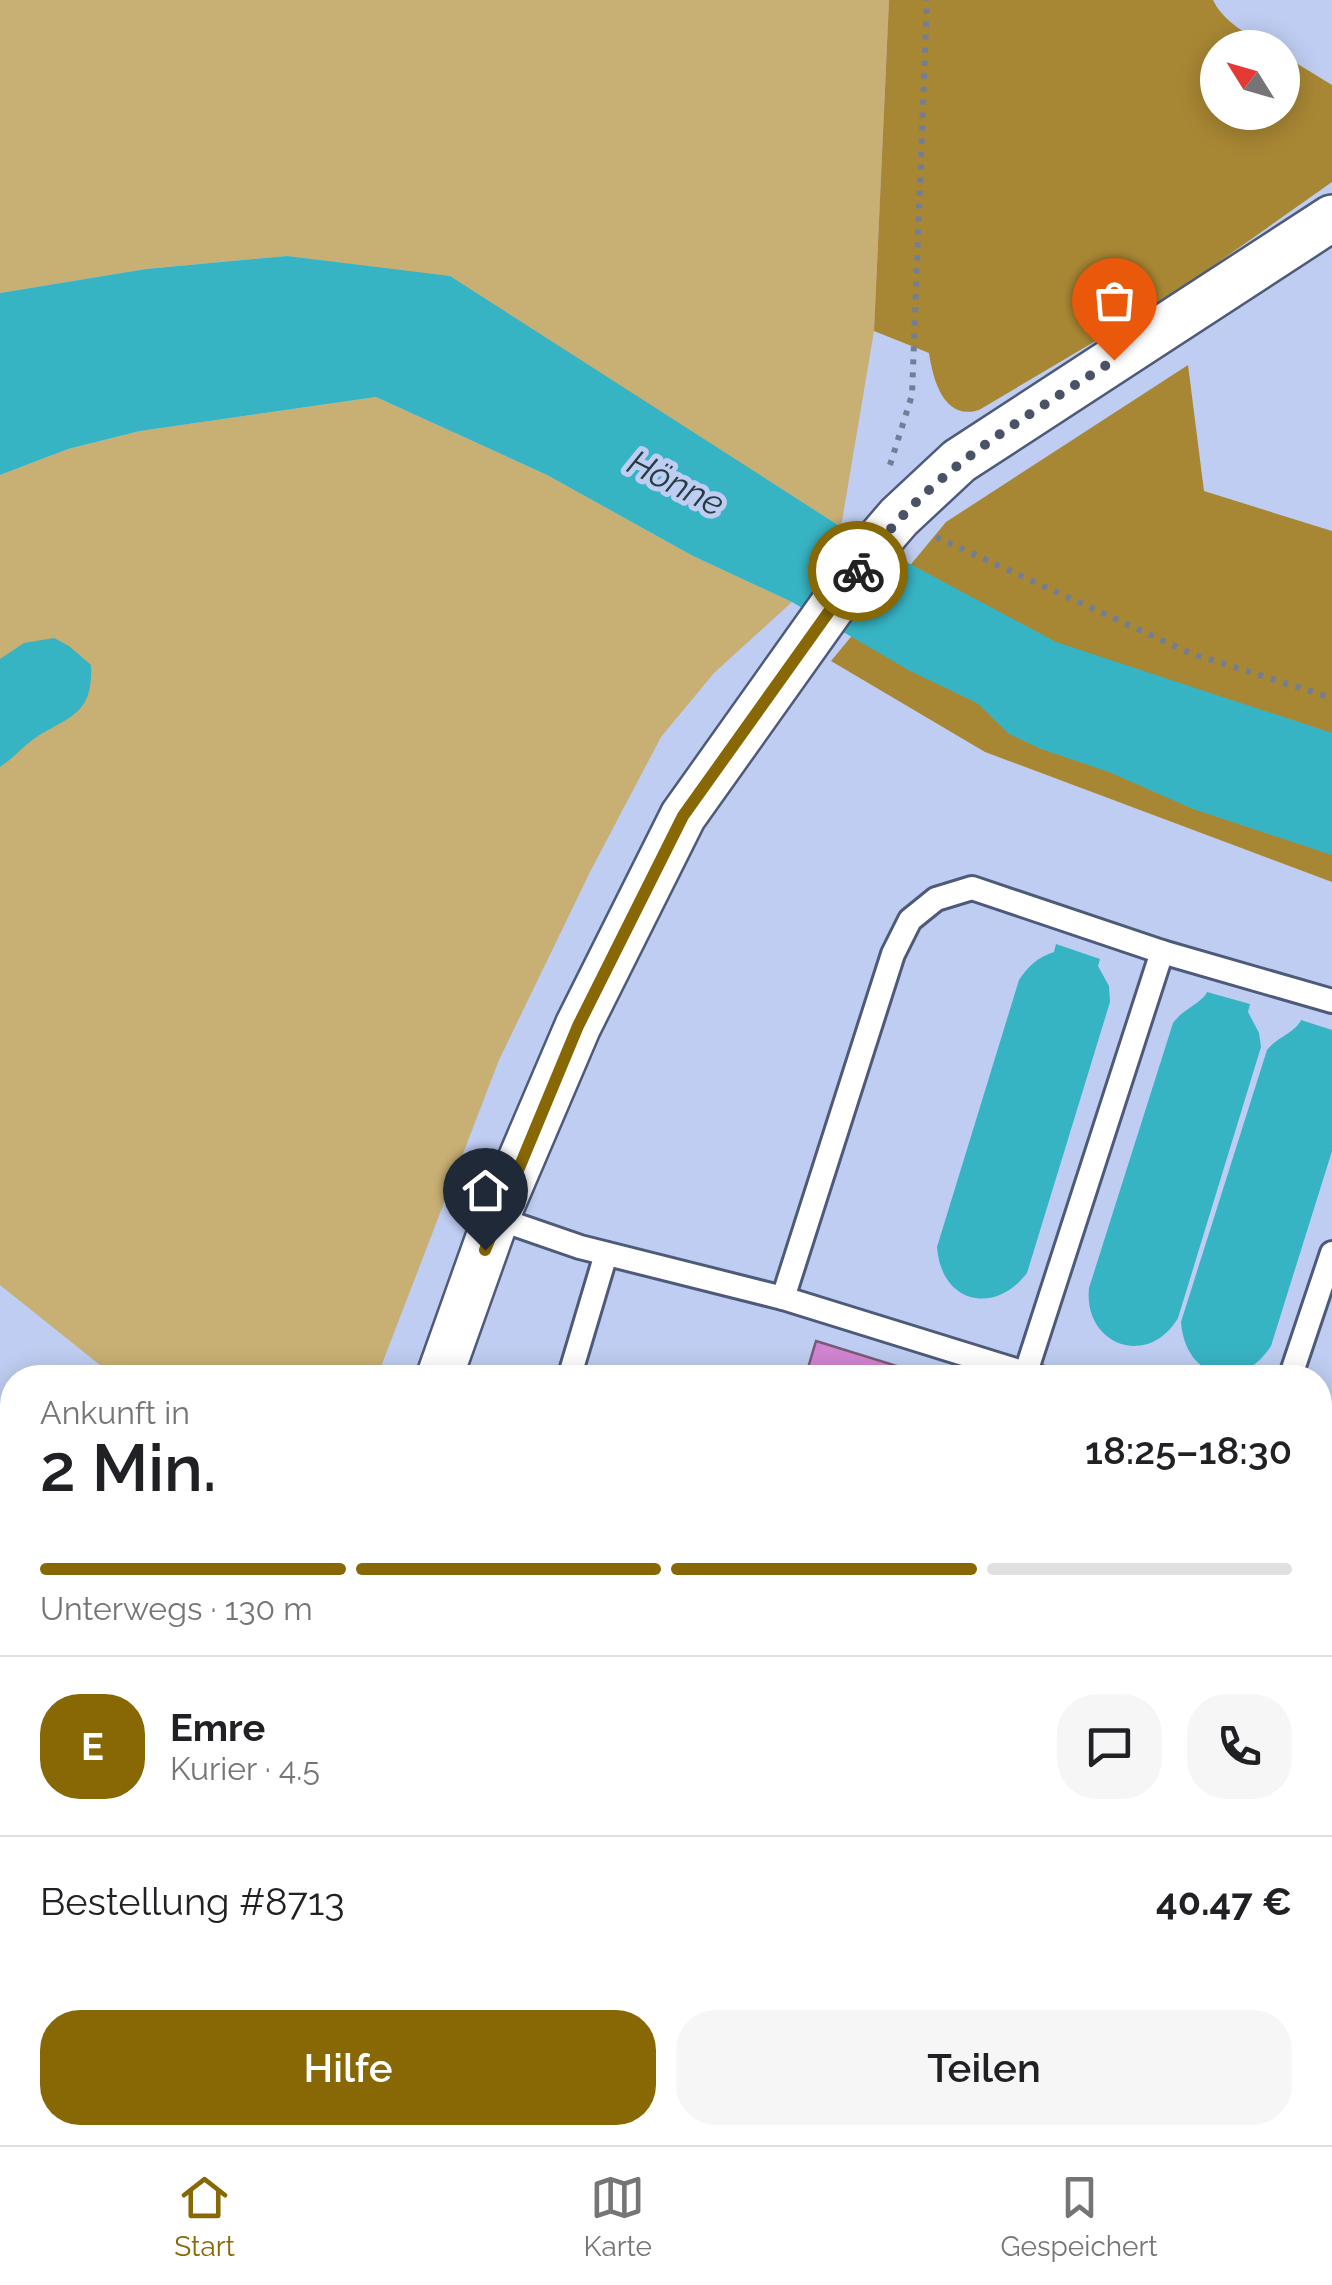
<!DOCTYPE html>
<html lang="de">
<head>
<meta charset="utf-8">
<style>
	:root { --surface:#fff; --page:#f6f6f6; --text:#202124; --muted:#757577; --line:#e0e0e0; --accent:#886805 }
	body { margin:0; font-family:Raleway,sans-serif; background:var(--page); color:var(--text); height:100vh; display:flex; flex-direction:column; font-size:38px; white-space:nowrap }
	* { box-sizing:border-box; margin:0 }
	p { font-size:32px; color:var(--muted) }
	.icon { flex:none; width:55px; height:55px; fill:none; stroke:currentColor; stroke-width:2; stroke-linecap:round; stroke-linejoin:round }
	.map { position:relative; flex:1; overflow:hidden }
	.drawer { position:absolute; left:0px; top:1365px; width:1332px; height:780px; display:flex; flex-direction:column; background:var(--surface); border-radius:40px 40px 0 0; box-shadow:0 5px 25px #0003 }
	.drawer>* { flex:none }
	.needle { width:65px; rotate:307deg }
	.controls { position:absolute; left:1200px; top:30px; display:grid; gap:20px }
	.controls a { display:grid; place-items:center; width:100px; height:100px; border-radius:50%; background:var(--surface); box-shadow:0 5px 25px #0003; font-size:50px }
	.pin { position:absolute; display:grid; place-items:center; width:85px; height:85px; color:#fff; margin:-102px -42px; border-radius:50% 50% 50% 0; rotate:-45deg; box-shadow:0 0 10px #0007 }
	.pin .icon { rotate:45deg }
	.courier { position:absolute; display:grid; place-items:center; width:100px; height:100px; margin:-50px; border:8px solid #886805; border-radius:50%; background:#fff; color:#222; box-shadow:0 2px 12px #0007 }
	.head em { font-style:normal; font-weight:600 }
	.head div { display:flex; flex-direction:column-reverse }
	.head { display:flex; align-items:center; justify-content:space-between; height:170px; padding:0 40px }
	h1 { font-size:65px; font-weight:600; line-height:75px }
	.bar { display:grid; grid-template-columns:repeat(4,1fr); gap:15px 10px; align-content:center; height:120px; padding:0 40px }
	.bar i { height:12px; border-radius:8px; background:var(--line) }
	.bar .selected { background:var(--accent) }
	.bar p { grid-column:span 4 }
	.line { display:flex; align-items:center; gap:25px; padding:0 40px; border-top:2px solid var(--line) }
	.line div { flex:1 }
	.round { display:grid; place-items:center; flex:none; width:105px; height:105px; border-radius:40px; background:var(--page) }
	.button { display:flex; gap:20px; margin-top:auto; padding:20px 40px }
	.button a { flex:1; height:115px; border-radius:40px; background:var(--accent); color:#fff; font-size:40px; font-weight:600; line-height:115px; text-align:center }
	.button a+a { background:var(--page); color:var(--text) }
	.tabs { display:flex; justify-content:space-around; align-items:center; height:140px; border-top:2px solid var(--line); background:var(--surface); font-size:28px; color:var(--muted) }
	.tabs a { display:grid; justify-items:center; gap:5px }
	.tabs .selected { color:var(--accent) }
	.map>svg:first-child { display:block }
	.green { fill:#c8af74 }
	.forest { fill:#a88734 }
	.water { fill:#37b4c4 }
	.building { fill:#d285d0; stroke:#775b76; stroke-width:2.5 }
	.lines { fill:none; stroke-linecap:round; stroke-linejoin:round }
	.lane-casing { stroke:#4e5a79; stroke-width:28 }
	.street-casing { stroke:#4e5a79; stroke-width:50 }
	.path { stroke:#727d97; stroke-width:6; stroke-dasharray:5 8; stroke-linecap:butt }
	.lane { stroke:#fff; stroke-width:22 }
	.street { stroke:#fff; stroke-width:45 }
	.done { stroke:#4a5267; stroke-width:10; stroke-dasharray:0 18 }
	.route { stroke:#886805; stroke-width:12 }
	.labels { text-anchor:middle; stroke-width:10; stroke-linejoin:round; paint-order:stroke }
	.water-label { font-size:35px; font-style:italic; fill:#233d41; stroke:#becdf1 }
</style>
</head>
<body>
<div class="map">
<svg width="1332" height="2145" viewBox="0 0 1332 2145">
	<rect width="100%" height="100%" fill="#becdf1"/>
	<!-- green -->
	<g class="green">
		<polygon points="0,0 889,0 874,331 841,527 449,277 287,256 146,269 0,293"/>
		<polygon points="376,397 547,475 693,556 792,602 714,673 661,737 590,872 499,1060 377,1377 115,1377 0,1285 0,475 68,449 140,431"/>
	</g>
	<!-- forest -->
	<g class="forest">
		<path d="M 889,0 L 1213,0 C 1224,23 1249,35 1270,47 L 1218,48 L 1218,112 L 1282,112 L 1283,55 L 1332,85 L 1332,182 L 1165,300 L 979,410 C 944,421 933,380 929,353 L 874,331 Z"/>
		<polygon points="1188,365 1204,491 1332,531 1332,882 985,752 831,661 946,522"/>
		<polygon points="1332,1754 1332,1845 1320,1860 1320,1768"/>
		<polygon points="1135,2133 1176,2133 1172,2145 1133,2145"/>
	</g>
	<!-- water -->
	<g class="water">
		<polygon points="287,256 450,276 841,527 1056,642 1332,733 1332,855 1193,809 1109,772 1041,749 1009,734 977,703 910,671 792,602 693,556 547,475 376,397 140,431 68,449 0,475 0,293 146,269"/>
		<path d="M 54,638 L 69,646 L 91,665 C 93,713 73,715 38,736 C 24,745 14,758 0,767 L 0,659 L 24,643 Z"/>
		<path d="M 1056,944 L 1100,959 L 1098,966 L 1109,986 L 1110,1002 L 1027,1273 C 994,1316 941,1303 937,1247 L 1019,980 C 1029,965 1037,958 1054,952 Z"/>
		<path d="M 1207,992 L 1250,1004 L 1248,1012 L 1259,1033 L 1261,1047 L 1178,1318 C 1148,1369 1083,1345 1089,1288 L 1173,1023 C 1182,1010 1203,1002 1207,992 Z"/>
		<path d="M 1301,1020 L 1332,1030 L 1332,1151 L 1271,1346 C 1240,1394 1185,1378 1181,1322 L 1267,1050 C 1277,1037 1296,1032 1301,1020 Z"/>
		<polygon points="446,2133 446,2132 553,2133 549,2145 442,2145"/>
		<polygon points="643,2133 670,2133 685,2145 620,2145"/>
	</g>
	<!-- building -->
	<g class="building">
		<polygon points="816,1341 897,1366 894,1378 805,1378"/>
		<polygon points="1320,1507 1332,1511 1332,1644 1320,1640"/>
	</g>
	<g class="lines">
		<!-- lane casing -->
		<g class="lane-casing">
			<g id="lane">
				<polyline points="496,1218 580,1247 783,1298 1041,1378"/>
				<polyline points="783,1298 893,954 910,920 936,899 972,888 1162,952 1332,1001"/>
				<polyline points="1026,1372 1162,952"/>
				<polyline points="569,1378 606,1254"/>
				<polyline points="1290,1378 1332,1253"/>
				<polyline points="1320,1467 1332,1471"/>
				<polyline points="895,2132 932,2145"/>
				<polyline points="793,2145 797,2132"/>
				<polyline points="1021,2145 1035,2132"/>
			</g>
		</g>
		<!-- street casing -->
		<g class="street-casing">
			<g id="street">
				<polyline points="439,1378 496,1218 578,1026 683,816 880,539 899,517 959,461 1332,218"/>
				<polyline points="1320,1883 1332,1868"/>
				<polyline points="292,2145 293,2132"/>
				<polyline points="1188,2145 1191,2132"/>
			</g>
		</g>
		<!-- path -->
		<g class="path">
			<polyline points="890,465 912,395 927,0"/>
			<polyline points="936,537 1190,653 1332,698"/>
		</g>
		<!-- lane -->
		<use href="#lane" class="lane"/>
		<!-- street -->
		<use href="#street" class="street"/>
	</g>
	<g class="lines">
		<!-- done -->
		<path class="done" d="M 858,571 C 927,471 1016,424 1114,360"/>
		<!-- route -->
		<polyline class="route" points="485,1250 578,1026 683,816 858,571"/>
	</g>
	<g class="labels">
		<!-- water labels -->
		<g class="water-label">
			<text transform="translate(676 483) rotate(27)" y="12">Hönne</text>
		</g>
	</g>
</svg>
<div class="controls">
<a><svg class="needle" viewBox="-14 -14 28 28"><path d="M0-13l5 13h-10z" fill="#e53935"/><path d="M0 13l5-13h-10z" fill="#757577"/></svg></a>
</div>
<div class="pin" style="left:1114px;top:360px;background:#ea580c"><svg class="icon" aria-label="bag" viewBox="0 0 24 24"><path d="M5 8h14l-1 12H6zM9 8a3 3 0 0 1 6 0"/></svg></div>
<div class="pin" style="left:485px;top:1250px;background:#1f2937"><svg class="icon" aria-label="home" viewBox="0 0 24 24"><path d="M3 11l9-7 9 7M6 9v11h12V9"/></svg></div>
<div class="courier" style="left:858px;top:571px"><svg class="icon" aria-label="bike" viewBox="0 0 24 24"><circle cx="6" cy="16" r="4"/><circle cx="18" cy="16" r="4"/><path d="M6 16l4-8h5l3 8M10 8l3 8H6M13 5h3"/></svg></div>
<section class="drawer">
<div class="head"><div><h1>2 Min.</h1><p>Ankunft in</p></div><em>18:25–18:30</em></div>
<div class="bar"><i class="selected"></i><i class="selected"></i><i class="selected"></i><i></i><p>Unterwegs · 130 m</p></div>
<div class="line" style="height:180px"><b class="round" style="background:var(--accent);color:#fff">E</b><div><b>Emre</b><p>Kurier · 4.5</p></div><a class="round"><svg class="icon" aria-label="chat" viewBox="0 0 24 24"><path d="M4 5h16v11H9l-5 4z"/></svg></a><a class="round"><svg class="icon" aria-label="phone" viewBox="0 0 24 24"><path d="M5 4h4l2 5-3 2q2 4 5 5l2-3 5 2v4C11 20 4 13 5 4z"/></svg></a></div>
<div class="line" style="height:130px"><div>Bestellung #8713</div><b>40.47 €</b></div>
<div class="button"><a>Hilfe</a><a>Teilen</a></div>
</section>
</div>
<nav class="tabs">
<a class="selected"><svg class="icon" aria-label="home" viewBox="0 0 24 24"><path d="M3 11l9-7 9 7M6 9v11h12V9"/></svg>Start</a>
<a><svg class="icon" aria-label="map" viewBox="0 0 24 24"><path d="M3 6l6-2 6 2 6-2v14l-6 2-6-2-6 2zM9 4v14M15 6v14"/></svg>Karte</a>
<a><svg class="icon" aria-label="saved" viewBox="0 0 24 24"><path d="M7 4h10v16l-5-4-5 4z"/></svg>Gespeichert</a>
</nav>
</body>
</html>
